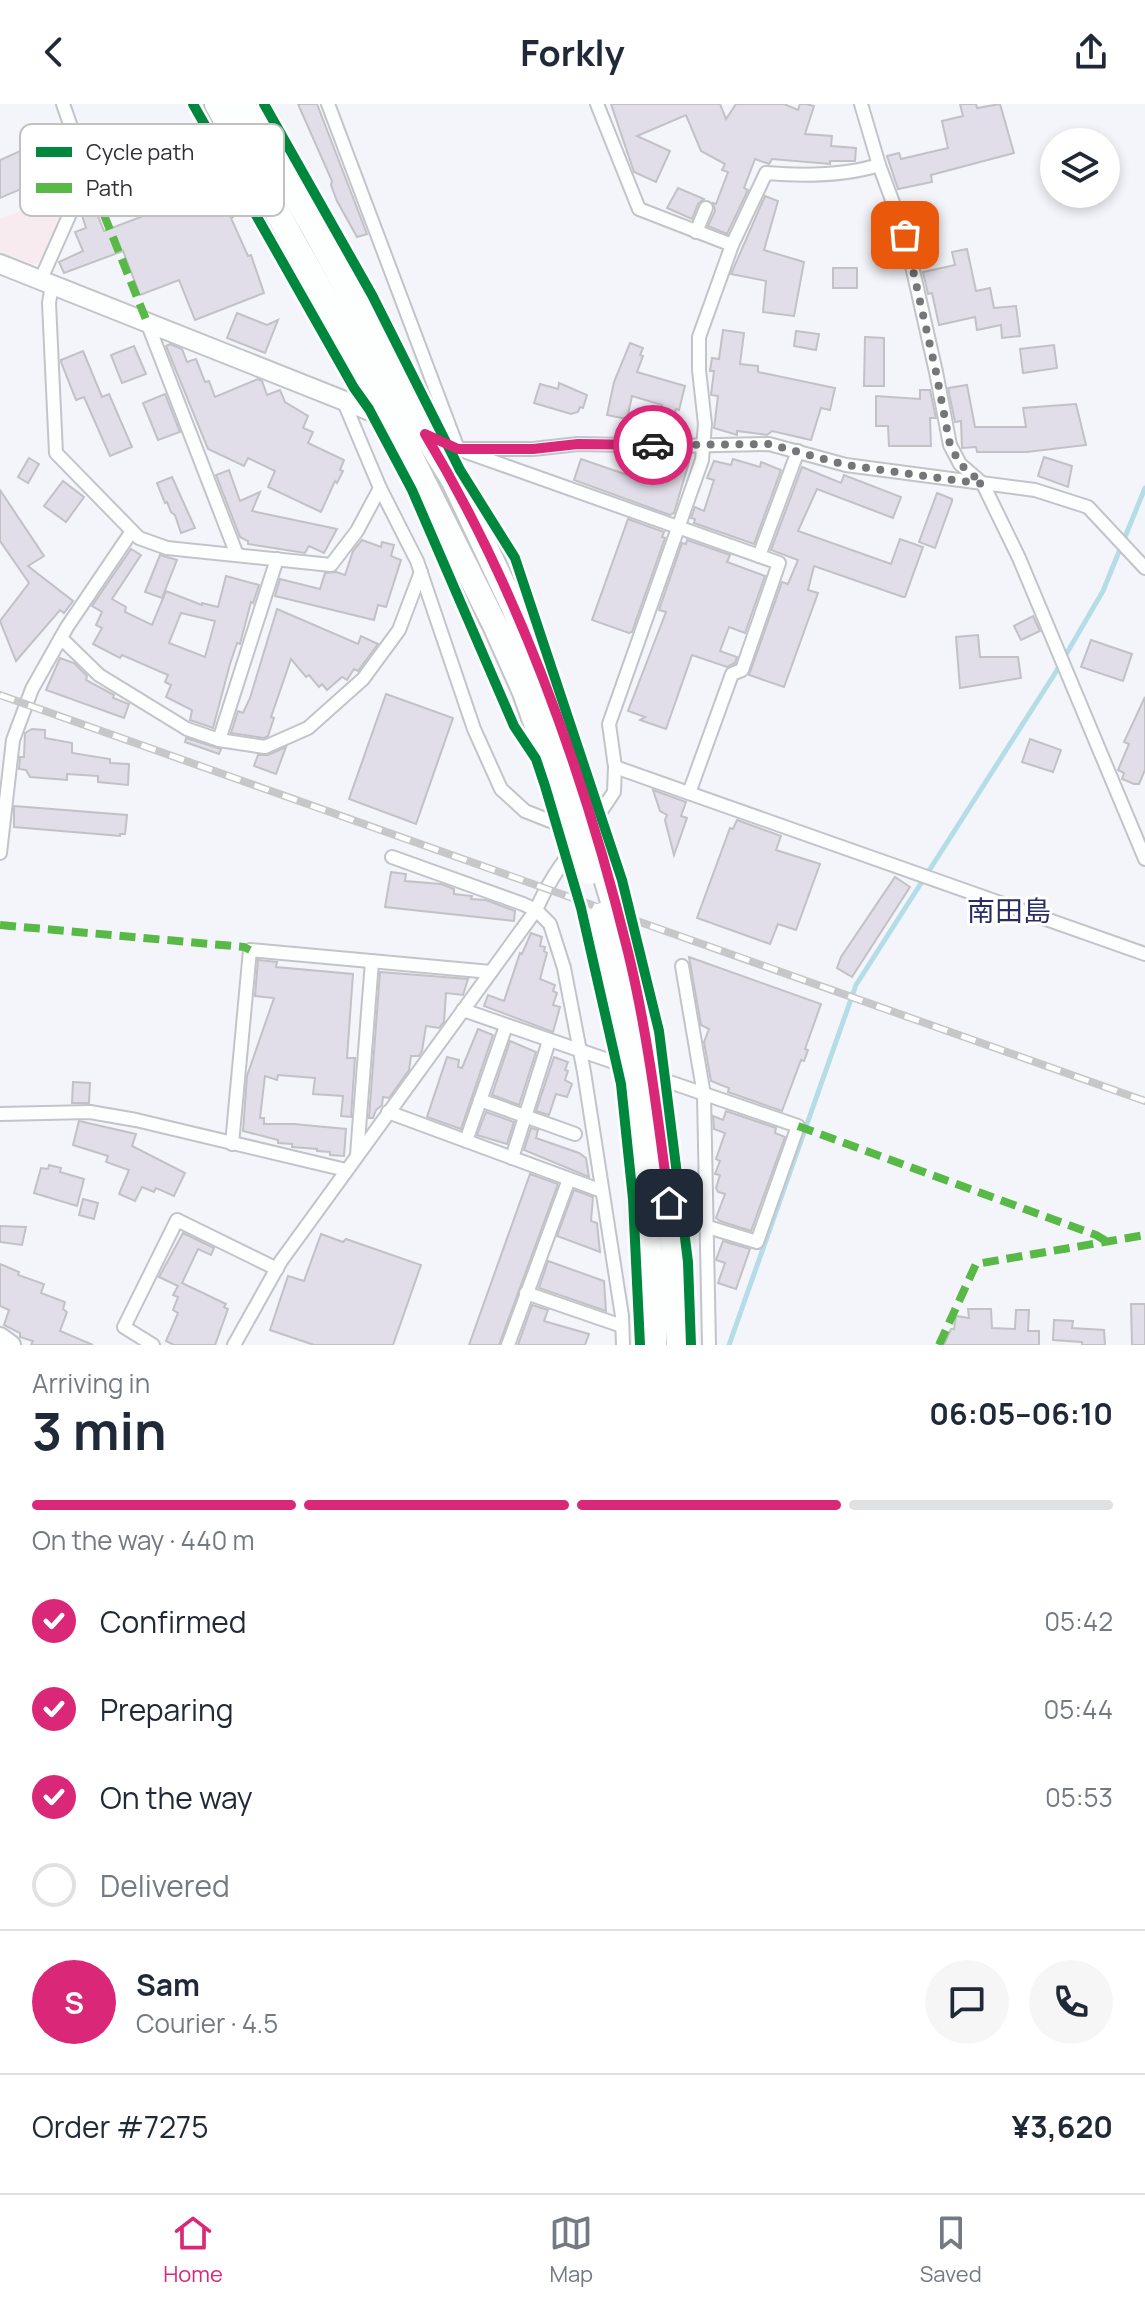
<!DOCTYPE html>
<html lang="en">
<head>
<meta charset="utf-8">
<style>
	:root { --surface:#fff; --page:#f6f6f7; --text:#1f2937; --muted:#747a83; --line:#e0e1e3; --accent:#db2777 }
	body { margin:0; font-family:Manrope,"Noto Sans JP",sans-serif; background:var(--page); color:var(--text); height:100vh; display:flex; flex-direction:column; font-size:30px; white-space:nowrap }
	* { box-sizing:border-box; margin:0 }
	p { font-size:26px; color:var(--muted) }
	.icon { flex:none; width:44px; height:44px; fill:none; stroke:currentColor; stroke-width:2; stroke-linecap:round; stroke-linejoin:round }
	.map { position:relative; height:1241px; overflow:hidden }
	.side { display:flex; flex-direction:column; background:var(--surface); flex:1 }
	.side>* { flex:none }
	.buttons { position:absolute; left:1040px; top:24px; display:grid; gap:16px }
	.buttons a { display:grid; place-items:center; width:80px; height:80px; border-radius:50%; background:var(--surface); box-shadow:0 4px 12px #0003; font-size:40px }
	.pin { position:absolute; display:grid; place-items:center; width:68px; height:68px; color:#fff; margin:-34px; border-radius:16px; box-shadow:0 4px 12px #0006 }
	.courier { position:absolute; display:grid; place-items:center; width:80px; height:80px; margin:-40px; border:6px solid #db2777; border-radius:50%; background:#fff; color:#222; box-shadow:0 2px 10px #0007 }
	.overview em { font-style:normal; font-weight:700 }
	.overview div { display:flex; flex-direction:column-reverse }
	.overview { display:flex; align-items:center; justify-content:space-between; height:136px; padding:0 32px }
	h1 { font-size:52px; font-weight:700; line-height:60px }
	.bar { display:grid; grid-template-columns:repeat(4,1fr); gap:12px 8px; align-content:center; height:96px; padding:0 32px }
	.bar i { height:10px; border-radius:6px; background:var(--line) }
	.bar .current { background:var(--accent) }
	.bar p { grid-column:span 4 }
	.line { display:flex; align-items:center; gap:20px; padding:0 32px; border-top:2px solid var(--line) }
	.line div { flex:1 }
	.round { display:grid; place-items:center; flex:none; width:84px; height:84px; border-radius:42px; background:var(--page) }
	ol { padding:0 32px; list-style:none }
	li { display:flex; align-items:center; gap:24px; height:88px }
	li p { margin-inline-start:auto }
	li .icon { padding:8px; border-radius:50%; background:var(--accent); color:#fff; stroke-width:4 }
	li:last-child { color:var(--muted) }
	li i { width:44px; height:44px; border:4px solid var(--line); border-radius:50% }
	header { display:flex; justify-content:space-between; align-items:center; height:104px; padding:0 32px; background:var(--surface); font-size:36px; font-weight:700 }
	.tabs { display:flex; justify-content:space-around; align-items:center; height:112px; border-top:2px solid var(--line); background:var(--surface); font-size:22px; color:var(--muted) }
	.tabs a { display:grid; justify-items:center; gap:4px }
	.tabs .current { color:var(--accent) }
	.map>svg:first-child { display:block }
	.industrial { fill:#f8ebf0 }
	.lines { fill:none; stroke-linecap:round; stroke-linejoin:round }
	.stream { stroke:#b4dde7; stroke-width:5 }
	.building { fill:#e1dee9; stroke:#c1c1c6; stroke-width:2; fill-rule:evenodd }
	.street-casing { stroke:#c3c4c8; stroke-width:16 }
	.secondary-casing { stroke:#c3c4c8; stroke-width:22 }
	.highway-casing { stroke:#c3c4c8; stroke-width:28 }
	.street { stroke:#fdfefe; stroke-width:12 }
	.secondary { stroke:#fdfefe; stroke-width:18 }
	.highway { stroke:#fdfefe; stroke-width:24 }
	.rail-casing { stroke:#c7c7c9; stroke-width:8 }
	.rail { stroke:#fff; stroke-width:5; stroke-dasharray:15; stroke-linecap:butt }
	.highway-bridge-casing { stroke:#c3c4c8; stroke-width:28; stroke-linecap:butt }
	.highway-bridge { stroke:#fdfefe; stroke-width:24 }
	.quiet { stroke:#58b947; stroke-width:8; stroke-dasharray:16 8; stroke-linecap:butt }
	.cycleway-casing { stroke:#fff; stroke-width:15 }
	.cycleway { stroke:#00873e; stroke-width:10 }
	.done { stroke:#75757a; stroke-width:8; stroke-dasharray:0 14.4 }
	.route { stroke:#db2777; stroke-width:10 }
	.labels { text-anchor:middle; stroke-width:6; stroke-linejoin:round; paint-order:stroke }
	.quarter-label { font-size:28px; fill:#2a2d67; stroke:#fff }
	.key { fill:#fff; stroke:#c1c1c2; stroke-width:2 }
	.key-label { font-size:22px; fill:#303035 }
</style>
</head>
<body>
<header><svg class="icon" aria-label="back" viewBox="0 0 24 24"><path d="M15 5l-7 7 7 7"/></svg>Forkly<svg class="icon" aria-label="share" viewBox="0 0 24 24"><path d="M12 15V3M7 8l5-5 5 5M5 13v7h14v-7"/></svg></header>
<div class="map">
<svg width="1145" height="1241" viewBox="0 0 1145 1241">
	<rect width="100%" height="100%" fill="#f4f5fb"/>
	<!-- industrial -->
	<polygon class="industrial" points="75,85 41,158 33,160 0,149 0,115"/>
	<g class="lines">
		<!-- stream -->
		<polyline class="stream" points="729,1241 856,881 1054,571 1103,487 1145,384"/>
	</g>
	<!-- building -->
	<g class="building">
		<polygon points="298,0 317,0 367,130 357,133 337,97 331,81 332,77"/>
		<polygon points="611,0 720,0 726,15 736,0 784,0 798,6 800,0 806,0 814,2 805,30 832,32 831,42 856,44 855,57 830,57 830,60 772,55 769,60 755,55 744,84 748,86 727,130 708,122 715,107 713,99 716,100 728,68 722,66 725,60 701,47 686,11 637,32 670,47 656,78 634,68"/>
		<polygon points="960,0 976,0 977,4 1000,0 1014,49 931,71 932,78 898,85 887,52 899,49 901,55 948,44 942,17 963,12"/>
		<polygon points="63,28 75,62 0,94 0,56"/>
		<polygon points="678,84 704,95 698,100 692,115 667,104"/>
		<polygon points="214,85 223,107 227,105 248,152 251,151 264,189 195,216 179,176 140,191 123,147 64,169 59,158 83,147 75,128 86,124 81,108 94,102 104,127"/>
		<polygon points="765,92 778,97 764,146 804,158 794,212 763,208 766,177 731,170"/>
		<polygon points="967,145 976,187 990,184 994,204 1016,202 1020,232 1002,234 1001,221 977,226 975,213 939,221 932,189 928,190 923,168 955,161 952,148"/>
		<rect x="833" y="164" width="24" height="20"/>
		<polygon points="237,209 267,221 278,216 265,249 227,234"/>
		<polygon points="723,226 744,229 740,260 758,262 758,268 835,284 830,306 821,304 811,336 772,327 767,331 737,327 737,331 714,324 718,292 711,291 714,267 710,267 712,254 719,255"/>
		<polygon points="796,227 819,230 816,246 794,242"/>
		<polygon points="865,233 884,234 884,282 864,282"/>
		<polygon points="630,239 643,244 640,251 643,252 637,268 685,282 679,306 676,305 671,321 657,319 662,301 632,292 627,315 607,311 614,278"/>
		<polygon points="170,240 182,245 187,258 196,255 205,278 209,277 215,293 258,275 262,277 267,291 280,286 285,298 308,312 303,324 313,328 308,339 344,356 340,366 343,367 337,379 335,377 321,408 268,383 275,367 248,354 244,362 208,345 166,242"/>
		<polygon points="1054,241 1057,264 1023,269 1020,245"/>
		<polygon points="134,242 146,270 122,279 111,251"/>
		<polygon points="83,247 102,293 109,290 132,343 110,352 84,293 76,296 61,258 61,256"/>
		<polygon points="559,279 587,291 583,304 580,303 578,308 571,310 534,299 540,280 558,285"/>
		<polygon points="967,281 975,323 1026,323 1023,304 1076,300 1086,341 1027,348 977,348 976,343 962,344 961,317 955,318 948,284"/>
		<polygon points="920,286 930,286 936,314 930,314 931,342 889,342 888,322 876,322 876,292 920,295"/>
		<polygon points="165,290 180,328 158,336 143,299"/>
		<polygon points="676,353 689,358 674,409 670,411 574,376 581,355 642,376 646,363 651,365 652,361 671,368"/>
		<polygon points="1044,353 1072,362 1068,383 1038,372"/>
		<polygon points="29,354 39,360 28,379 18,373"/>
		<polygon points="733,355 760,363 761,358 781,366 754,440 694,419 695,415 691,414 695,403 704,407 714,376 707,374 714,357 731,361"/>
		<polygon points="802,363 841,379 844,371 901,393 893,414 817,385 798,427 891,460 900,435 923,443 905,493 903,493 814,462 808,486 818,489 784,583 749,571 782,478 788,480 798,456 771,446"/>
		<polygon points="229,366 240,397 260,388 252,407 337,425 324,449 309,442 305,449 248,440 248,437 240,433 216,371"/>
		<polygon points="172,373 195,424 181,429 175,411 171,408 167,398 165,399 157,379"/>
		<polygon points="63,377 84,393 66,418 44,402"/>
		<polygon points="0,386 44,452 28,462 73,497 64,509 60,506 16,557 0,517 29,479 0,437"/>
		<polygon points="937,389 952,395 952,397 935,444 919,438"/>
		<polygon points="628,415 664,428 662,433 665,434 632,528 629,529 592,516"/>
		<polygon points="362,436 381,443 382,438 394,441 391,452 401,456 386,503 378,501 374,516 275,492 280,475 320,485 325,469 336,468 345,471 353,447"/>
		<polygon points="687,436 730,451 727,458 765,472 745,529 729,523 720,547 737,553 735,559 727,563 692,551 666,625 640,616 645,613 628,607 666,508 659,506 682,439 686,440"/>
		<path d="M 131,445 L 141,451 L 112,495 L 126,503 L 125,508 L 152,521 L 166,487 L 202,501 L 202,499 L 218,503 L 226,472 L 259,481 L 253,499 L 251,498 L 240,540 L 237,539 L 230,560 L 213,624 L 190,616 L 192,606 L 166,593 L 171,581 L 165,578 L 168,571 L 122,551 L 120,554 L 93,540 L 102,524 L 96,521 L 102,508 L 92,502 ZM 181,509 L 215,517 L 205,553 L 169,539 Z"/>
		<polygon points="160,451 177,456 162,494 145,488"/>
		<polygon points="277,505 358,540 361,532 378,540 358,567 354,565 347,576 342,573 327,586 322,580 319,583 309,571 306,573 291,555 271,613 274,614 268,632 264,634 231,629 238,607 243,609 250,594"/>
		<polygon points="1033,512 1040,527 1021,536 1014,522"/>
		<polygon points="978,531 980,553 1018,553 1021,574 960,584 956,533"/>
		<polygon points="1091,536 1132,550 1123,577 1081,563"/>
		<polygon points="60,554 74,559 87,572 86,576 114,591 113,594 129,600 124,614 46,586"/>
		<polygon points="386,590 453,614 416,720 349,695"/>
		<polygon points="1145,593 1145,666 1139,680 1134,680 1122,675 1124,669 1118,666 1129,640 1124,638"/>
		<polygon points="32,625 45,626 45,634 72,639 72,649 110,655 110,659 129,660 128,681 98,678 98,672 67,670 67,676 30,673 26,666 19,665 20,653 24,653 25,629"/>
		<polygon points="186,634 221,645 219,650 185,638"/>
		<polygon points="1030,635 1061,646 1053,668 1022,658"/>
		<polygon points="286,643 276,670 254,662 258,651 268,651"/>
		<polygon points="653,686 686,698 681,712 687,714 674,751 665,716 667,711 660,707"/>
		<polygon points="14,702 127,711 125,730 120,730 120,732 14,723"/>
		<polygon points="737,716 781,732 776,746 820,760 796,826 778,820 770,840 697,814 730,724 733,725"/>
		<polygon points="391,768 406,770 405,777 441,780 454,785 454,790 472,792 471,795 486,796 515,807 514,817 385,803"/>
		<polygon points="895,773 910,783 852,873 837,864 841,853"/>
		<polygon points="531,829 542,833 540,842 545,843 544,847 547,849 540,875 555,881 553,887 557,889 553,901 560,903 553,928 484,902 488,891 504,897 520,849 522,850"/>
		<polygon points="689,853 821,900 805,945 808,946 804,957 801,956 782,1007 728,988 729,984 711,977 704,938 709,925 701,921"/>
		<polygon points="258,856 277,858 276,863 353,870 347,954 355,954 351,1013 341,1012 343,992 313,990 315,974 278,971 277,976 265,972 260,1014 264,1014 264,1020 294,1020 346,1025 344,1052 330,1051 330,1048 317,1047 317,1045 292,1043 292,1040 278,1039 278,1036 243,1027 247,972 274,894 255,892"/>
		<polygon points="380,868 468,875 463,891 446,889 444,918 439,924 426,922 422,947 419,952 411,952 409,966 389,994 383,993 382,1001 376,1006 373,1014 369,1014"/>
		<polygon points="478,925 493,931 461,1025 427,1013 447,953 459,956 458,963 462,964"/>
		<polygon points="510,937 536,948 519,1001 492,991"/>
		<polygon points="554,953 568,958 565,966 568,967 565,976 572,980 567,993 556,990 549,1011 536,1007"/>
		<polygon points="73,978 90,979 89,999 72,999"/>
		<polygon points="726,1007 776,1024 775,1029 785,1033 751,1127 720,1117 716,1114 725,1090 718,1088 716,1084 720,1071 715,1070 720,1057 716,1055 725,1029 714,1025 713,1012 723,1016"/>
		<polygon points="486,1008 514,1018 507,1040 477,1031"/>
		<polygon points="79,1017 136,1030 132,1042 185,1069 174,1092 156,1084 154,1088 142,1083 135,1097 119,1090 129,1066 106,1058 108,1052 73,1041"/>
		<polygon points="531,1024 538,1026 536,1034 579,1049 586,1054 589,1073 524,1046"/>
		<polygon points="49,1061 61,1064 60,1068 84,1075 77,1102 34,1089 41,1064 48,1065"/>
		<polygon points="530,1070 558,1080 499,1241 469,1241"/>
		<polygon points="574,1086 593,1093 591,1117 597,1119 600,1148 557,1132"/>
		<polygon points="83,1095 98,1099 94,1115 79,1111"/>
		<polygon points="0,1122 26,1123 22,1141 0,1138"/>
		<polygon points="183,1129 214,1144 211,1151 198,1145 182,1179 226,1200 224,1203 228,1205 215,1241 174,1241 166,1237 178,1209 173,1206 178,1193 173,1191 178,1182 159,1173"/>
		<polygon points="321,1130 343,1138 346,1135 421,1161 393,1241 314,1241 270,1226 288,1172 304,1177"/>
		<polygon points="723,1137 750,1145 736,1185 718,1179 725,1159 716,1156"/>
		<polygon points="548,1157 604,1177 606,1207 539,1184"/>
		<polygon points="0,1160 19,1168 18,1171 44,1180 41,1189 65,1198 63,1205 67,1208 60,1227 93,1241 31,1241 33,1237 20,1233 20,1229 4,1221 9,1206 0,1202"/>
		<polygon points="1131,1200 1145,1200 1145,1241 1132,1241"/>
		<polygon points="532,1201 548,1206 544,1217 589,1230 585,1241 518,1241"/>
		<polygon points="968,1205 991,1205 992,1224 1015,1225 1016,1206 1029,1206 1028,1227 1039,1227 1039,1241 944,1241 951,1225 954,1225 956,1212 969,1214"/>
		<polygon points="1054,1216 1073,1217 1072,1224 1104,1226 1105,1241 1082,1241 1082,1238 1053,1236"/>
	</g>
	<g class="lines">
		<!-- street casing -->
		<g class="street-casing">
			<g id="street">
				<polyline points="328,0 458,345 779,459 742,566 732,570 689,689"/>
				<polyline points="597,0 639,105 732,141"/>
				<polyline points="861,0 879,61 905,131 936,268 950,341 960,360 983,380 1019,454 1145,755"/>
				<polyline points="696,128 706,104"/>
				<polyline points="41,175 80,87 86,66 63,0"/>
				<polyline points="52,181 49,199 56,349 139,434 167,444 331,461 357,427 380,384"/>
				<polyline points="147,218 237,451"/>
				<polyline points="343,296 380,384 417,457 474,625 501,685 525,707 573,726"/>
				<polyline points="432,333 458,345 533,345 578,340 676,342 769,340 846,361 1035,386 1088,403 1145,464"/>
				<polyline points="759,452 798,347"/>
				<polyline points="61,534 99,571 187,625 219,636 265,643 308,624 363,575 399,526 421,468"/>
				<polyline points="219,636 277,455"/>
				<polyline points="615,663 1145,850"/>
				<path d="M 591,722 L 614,688 L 615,663 L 609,620 L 702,356 L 705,320 L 699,266 L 699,233 L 732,141 L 766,69 C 802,72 844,72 879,61"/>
				<polyline points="0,749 13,636 32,585 67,523 132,427"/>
				<polyline points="392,753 523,800 536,806 550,820 564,864 584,968 622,1212 623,1241"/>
				<polyline points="682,862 704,991 709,1241"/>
				<polyline points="463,906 631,964"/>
				<polyline points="652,972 798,1022 757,1138 708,1123"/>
				<polyline points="480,996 575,1030"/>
				<polyline points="388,1008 602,1087"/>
				<polyline points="0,1010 90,1008 136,1016 346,1066"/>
				<polyline points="466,1037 506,922"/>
				<polyline points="232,1040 250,846 491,868"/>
				<polyline points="357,1051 372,857"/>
				<polyline points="512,1054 549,937"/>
				<polyline points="526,1189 622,1222"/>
				<polyline points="153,1241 124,1223 177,1116 277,1165"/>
				<path d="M 234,1241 L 281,1157 L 536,806 C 547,780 561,759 580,736"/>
				<polyline points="508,1241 569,1075"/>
			</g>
		</g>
		<!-- secondary casing -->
		<g class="secondary-casing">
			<g id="secondary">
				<polyline points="0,160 395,317"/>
				<polyline points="0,1233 11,1241"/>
			</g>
		</g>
		<!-- highway casing -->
		<g class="highway-casing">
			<g id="highway">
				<polyline points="217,0 392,315 496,523 525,588 557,679"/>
				<polyline points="242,0 315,126 425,330 454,377 515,506 576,671"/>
				<polyline points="660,1027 672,1123 679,1241"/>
				<polyline points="639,1029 655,1204 654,1241"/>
			</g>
		</g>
		<!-- street -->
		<use href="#street" class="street"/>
		<!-- secondary -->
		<use href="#secondary" class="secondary"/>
		<!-- highway -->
		<use href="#highway" class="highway"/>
		<!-- rail casing -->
		<g class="rail-casing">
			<polyline id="rail" points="0,591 1145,997"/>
		</g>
		<!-- rail -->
		<use href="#rail" class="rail"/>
		<!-- highway-bridge casing -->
		<g class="highway-bridge-casing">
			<g id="highway-bridge">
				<polyline points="576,671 628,849 643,923 660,1027"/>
				<polyline points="557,679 590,768"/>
				<polyline points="602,811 620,903 639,1029"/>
			</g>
		</g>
		<!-- highway-bridge -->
		<use href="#highway-bridge" class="highway-bridge"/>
		<!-- quiet -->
		<g class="quiet">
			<polyline points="186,25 236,112"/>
			<polyline points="86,66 147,218"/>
			<polyline points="0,821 244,843 250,846"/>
			<polyline points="798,1022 1096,1131 1106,1137"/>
			<polyline points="939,1241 976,1160 1145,1131"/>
		</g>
		<!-- cycleway casing -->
		<g class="cycleway-casing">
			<g id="cycleway">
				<polyline points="193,0 354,284 369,305 412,386 514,622 536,655 545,682 581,804 621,980 633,1095 640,1241"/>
				<polyline points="264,0 372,191 460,366 515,454 622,776 659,927 688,1158 691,1241"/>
			</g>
		</g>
		<!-- cycleway -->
		<use href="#cycleway" class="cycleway"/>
	</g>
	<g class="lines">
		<!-- done -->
		<polyline class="done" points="653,341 769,340 846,361 983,380 960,360 950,341 936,268 905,131"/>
		<!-- route -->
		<path class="route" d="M 653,341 L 578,340 L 533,345 L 458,345 L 425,330 C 520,488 584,669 628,848 C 648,930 658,1015 669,1099"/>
	</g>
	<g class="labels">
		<!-- quarter labels -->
		<g class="quarter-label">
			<text x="1009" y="817">南田島</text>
		</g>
	</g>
	<!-- legend -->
	<rect x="20" y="20" width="264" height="92" rx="12" class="key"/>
	<rect x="36" y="43" width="36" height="10" fill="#00873e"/>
	<rect x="36" y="79" width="36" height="10" fill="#58b947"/>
	<g class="key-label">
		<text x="86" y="56">Cycle path</text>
		<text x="86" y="92">Path</text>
	</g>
</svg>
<div class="buttons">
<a><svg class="icon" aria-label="layers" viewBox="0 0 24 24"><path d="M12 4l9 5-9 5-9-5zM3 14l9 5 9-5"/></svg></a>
</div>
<div class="pin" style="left:905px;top:131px;background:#ea580c"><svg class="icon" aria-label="bag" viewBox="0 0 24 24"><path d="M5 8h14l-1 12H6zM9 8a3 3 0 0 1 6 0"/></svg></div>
<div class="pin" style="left:669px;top:1099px;background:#1f2937"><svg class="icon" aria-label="home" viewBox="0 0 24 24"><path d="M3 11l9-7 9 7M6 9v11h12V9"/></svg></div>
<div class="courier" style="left:653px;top:341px"><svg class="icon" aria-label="car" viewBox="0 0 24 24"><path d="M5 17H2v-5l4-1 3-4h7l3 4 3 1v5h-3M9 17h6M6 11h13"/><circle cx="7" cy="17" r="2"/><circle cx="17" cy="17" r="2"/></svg></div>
</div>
<section class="side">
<div class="overview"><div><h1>3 min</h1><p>Arriving in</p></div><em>06:05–06:10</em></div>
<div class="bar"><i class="current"></i><i class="current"></i><i class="current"></i><i></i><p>On the way · 440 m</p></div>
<ol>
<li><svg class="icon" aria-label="check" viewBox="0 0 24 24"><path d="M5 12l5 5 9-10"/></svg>Confirmed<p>05:42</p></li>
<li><svg class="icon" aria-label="check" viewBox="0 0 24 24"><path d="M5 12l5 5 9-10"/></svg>Preparing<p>05:44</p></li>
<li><svg class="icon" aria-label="check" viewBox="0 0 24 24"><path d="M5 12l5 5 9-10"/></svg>On the way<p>05:53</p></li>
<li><i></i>Delivered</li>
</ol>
<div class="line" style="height:144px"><b class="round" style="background:var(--accent);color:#fff">S</b><div><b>Sam</b><p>Courier · 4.5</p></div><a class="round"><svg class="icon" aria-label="chat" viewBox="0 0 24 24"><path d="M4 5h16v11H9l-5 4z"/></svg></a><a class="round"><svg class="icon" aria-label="phone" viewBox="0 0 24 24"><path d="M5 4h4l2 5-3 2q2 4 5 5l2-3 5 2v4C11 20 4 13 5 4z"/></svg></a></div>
<div class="line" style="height:104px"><div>Order #7275</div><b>¥3,620</b></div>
</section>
<nav class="tabs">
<a class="current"><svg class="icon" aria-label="home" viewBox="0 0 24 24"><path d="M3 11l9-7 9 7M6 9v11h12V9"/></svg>Home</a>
<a><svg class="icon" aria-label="map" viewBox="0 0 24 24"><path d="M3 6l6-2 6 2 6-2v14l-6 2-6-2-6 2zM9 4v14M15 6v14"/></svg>Map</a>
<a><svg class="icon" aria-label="saved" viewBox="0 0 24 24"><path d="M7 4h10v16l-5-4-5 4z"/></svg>Saved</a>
</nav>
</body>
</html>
